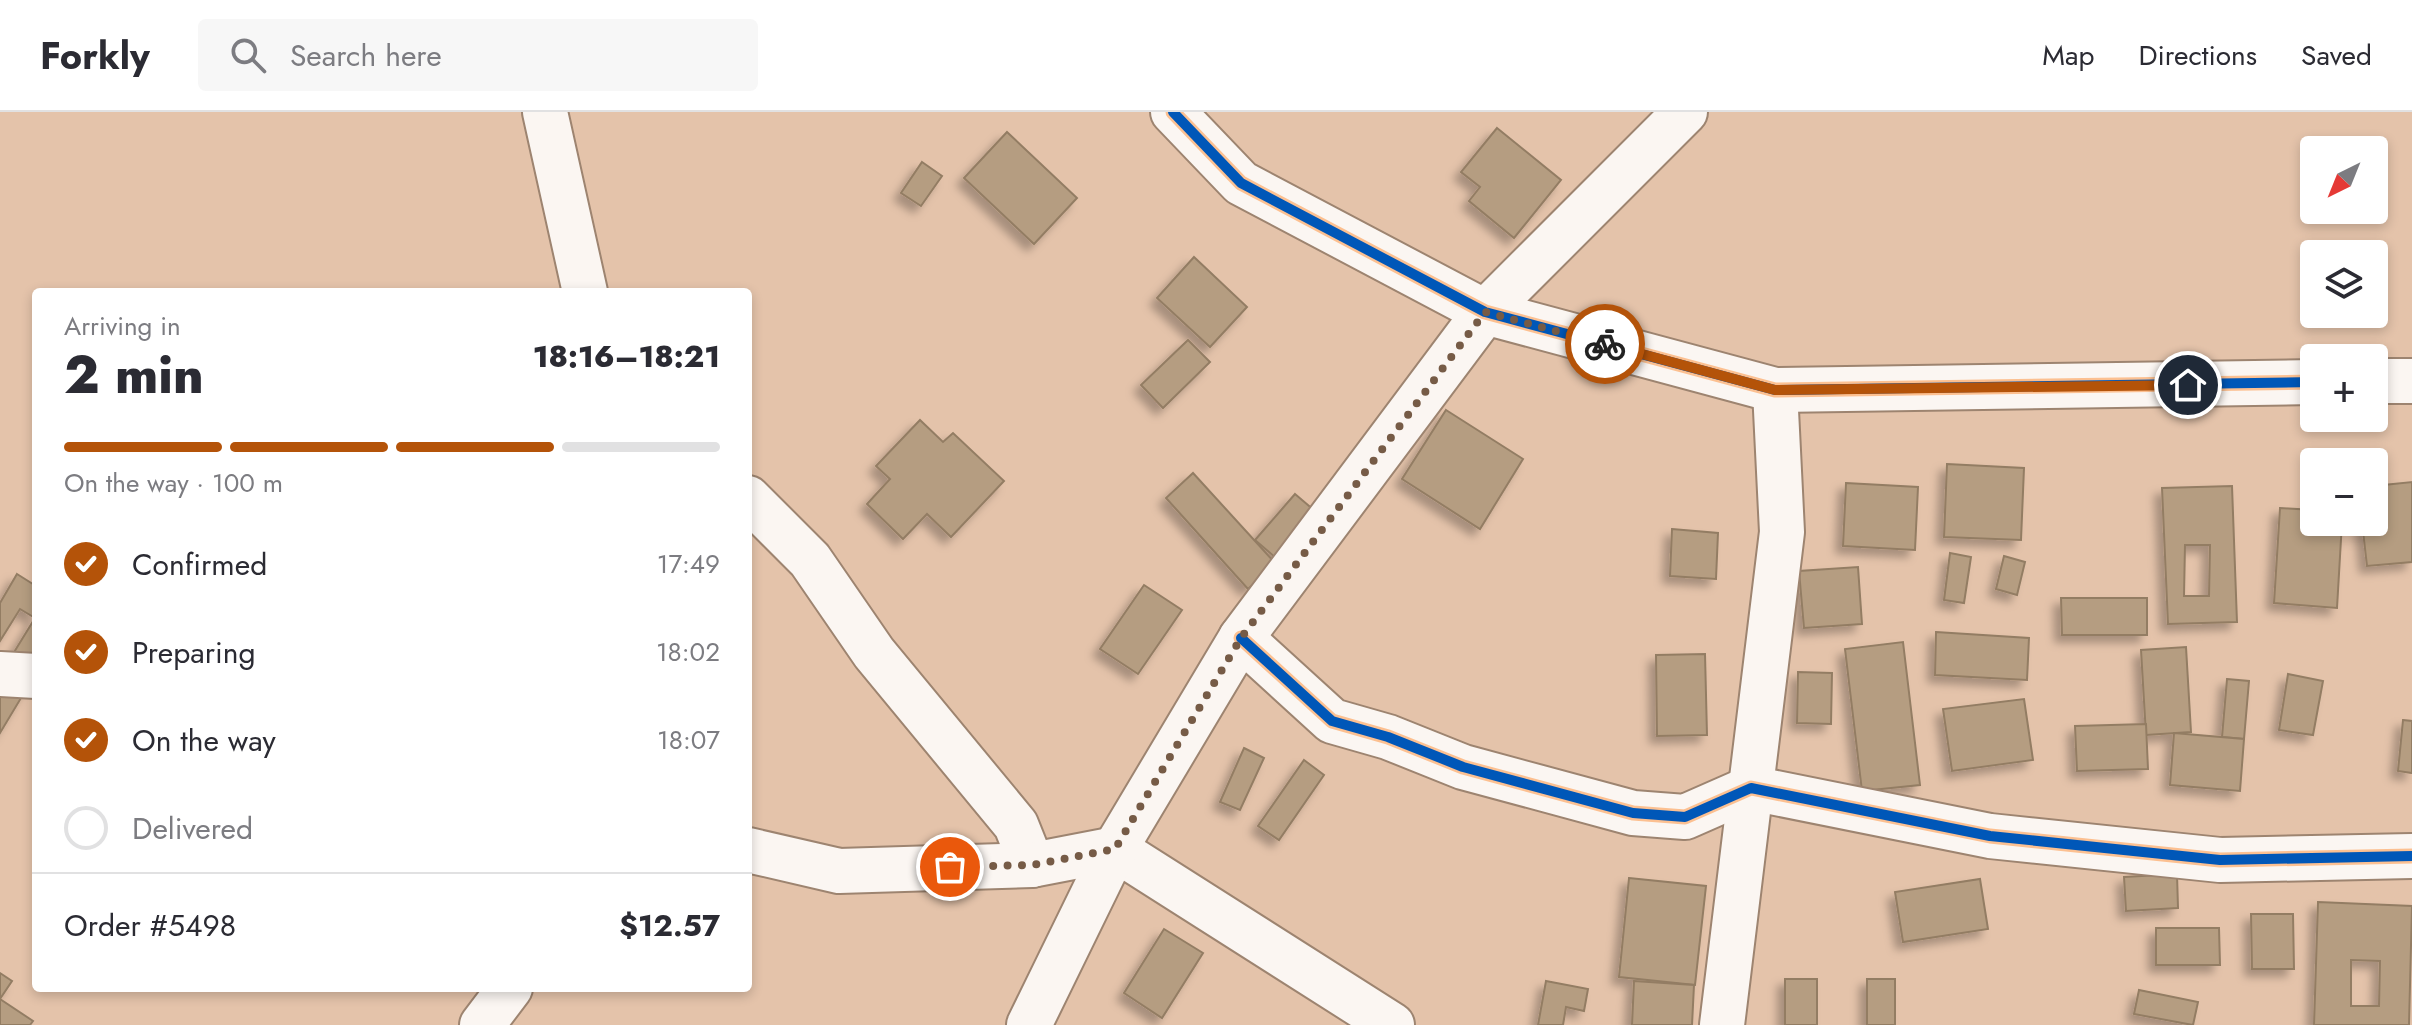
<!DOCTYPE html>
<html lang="en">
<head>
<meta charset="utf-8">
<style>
	:root { --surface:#fff; --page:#f7f7f7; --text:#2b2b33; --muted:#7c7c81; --line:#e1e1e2; --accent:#b45309 }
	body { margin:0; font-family:Jost,sans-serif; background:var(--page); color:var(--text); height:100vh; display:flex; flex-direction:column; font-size:30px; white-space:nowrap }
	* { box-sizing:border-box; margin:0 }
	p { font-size:26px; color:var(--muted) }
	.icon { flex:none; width:44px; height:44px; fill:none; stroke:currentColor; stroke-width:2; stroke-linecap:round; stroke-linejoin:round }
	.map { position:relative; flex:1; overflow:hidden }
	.panel { position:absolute; left:32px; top:176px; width:720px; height:704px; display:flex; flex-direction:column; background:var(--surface); border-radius:8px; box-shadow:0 4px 12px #0003 }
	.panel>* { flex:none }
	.needle { width:52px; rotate:223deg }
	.tools { position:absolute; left:2300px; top:24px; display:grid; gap:16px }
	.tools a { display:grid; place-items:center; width:88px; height:88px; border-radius:8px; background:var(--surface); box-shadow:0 4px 12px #0003; font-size:40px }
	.pin { position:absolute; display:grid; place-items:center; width:68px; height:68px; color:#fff; margin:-34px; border:4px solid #fff; border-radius:50%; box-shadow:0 2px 8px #0007 }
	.courier { position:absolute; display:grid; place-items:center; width:80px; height:80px; margin:-40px; border:6px solid #b45309; border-radius:50%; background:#fff; color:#222; box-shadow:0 2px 10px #0007 }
	.head em { font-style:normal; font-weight:800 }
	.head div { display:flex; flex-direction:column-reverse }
	.head { display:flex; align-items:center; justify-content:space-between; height:136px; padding:0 32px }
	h1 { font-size:52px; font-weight:800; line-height:60px }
	.bar { display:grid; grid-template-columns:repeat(4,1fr); gap:12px 8px; align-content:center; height:96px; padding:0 32px }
	.bar i { height:10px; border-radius:6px; background:var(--line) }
	.bar .on { background:var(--accent) }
	.bar p { grid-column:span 4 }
	.line { display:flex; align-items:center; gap:20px; padding:0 32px; border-top:2px solid var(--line) }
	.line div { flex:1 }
	ol { padding:0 32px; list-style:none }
	li { display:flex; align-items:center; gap:24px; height:88px }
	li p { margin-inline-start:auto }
	li .icon { padding:8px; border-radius:50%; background:var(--accent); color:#fff; stroke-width:4 }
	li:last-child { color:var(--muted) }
	li i { width:44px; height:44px; border:4px solid var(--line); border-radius:50% }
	header { display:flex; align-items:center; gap:48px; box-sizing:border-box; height:112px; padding:0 40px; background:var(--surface); border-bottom:2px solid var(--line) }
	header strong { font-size:38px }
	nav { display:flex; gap:44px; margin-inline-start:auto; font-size:28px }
	.search { width:560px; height:72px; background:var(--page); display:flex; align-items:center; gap:20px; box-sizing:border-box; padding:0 28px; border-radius:8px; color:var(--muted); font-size:30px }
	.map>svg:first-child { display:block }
	.building { fill:#b59d81; stroke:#937d64; stroke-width:2; fill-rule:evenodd; filter:url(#shadow) }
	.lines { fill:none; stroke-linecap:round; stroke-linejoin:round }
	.minor-casing { stroke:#9d8470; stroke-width:48 }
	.minor { stroke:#fbf6f2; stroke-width:44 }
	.cycleway-casing { stroke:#fcc091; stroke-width:15 }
	.cycleway { stroke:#0057b8; stroke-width:10 }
	.done { stroke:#765b46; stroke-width:8; stroke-dasharray:0 14.4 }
	.route { stroke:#b45309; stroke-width:10 }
</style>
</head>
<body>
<header>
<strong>Forkly</strong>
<div class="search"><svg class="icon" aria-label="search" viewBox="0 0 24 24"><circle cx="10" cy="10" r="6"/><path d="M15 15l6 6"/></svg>Search here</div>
<nav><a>Map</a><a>Directions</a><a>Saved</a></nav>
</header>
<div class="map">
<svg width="2412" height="913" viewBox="0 0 2412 913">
	<defs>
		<filter id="shadow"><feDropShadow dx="-7" dy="7" stdDeviation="4" flood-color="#0004"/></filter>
	</defs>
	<rect width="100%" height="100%" fill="#e4c3aa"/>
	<!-- building -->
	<g class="building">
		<polygon points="1497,16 1561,68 1514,126 1469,89 1480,75 1461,60"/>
		<polygon points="1007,20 1077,86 1034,132 964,66"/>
		<polygon points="922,50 942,64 921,94 901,81"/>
		<polygon points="1194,145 1247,195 1210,235 1157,186"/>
		<polygon points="1188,228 1210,250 1163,296 1141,273"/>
		<polygon points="1446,298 1523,347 1480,417 1402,367"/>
		<polygon points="920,308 943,330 953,321 1004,369 951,425 927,402 903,427 867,392 890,367 876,354"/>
		<polygon points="1947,352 2024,356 2021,428 1944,425"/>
		<polygon points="1193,361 1276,452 1248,477 1166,386"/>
		<polygon points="2412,370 2412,450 2367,454 2362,410 2374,410 2374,374"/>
		<polygon points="1846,371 1918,375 1915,438 1843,434"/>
		<path d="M 2232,374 L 2237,510 L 2168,512 L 2162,376 ZM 2185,433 L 2210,433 L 2209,484 L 2184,484 Z"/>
		<polygon points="1295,382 1322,405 1283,452 1255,428"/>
		<polygon points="2280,396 2314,398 2314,410 2342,410 2337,496 2274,491"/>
		<polygon points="1672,417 1718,421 1716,467 1670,464"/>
		<polygon points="1950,441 1971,445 1964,491 1944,488"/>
		<polygon points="2004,444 2025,450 2017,483 1996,477"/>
		<polygon points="1858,455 1862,512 1804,516 1799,459"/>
		<polygon points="17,462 36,474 36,561 0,621 0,563 35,506 20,497 0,529 0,491"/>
		<polygon points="1144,473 1182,498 1138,562 1100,537"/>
		<polygon points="2061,486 2147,486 2147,523 2062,523"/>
		<polygon points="1936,520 2029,526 2027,568 1935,563"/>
		<polygon points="1903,530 1920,673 1862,679 1845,537"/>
		<polygon points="2186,535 2191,620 2146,623 2141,538"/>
		<polygon points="1705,542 1707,623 1657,624 1656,543"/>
		<polygon points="1798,560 1832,561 1831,612 1797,611"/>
		<polygon points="2288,562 2323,569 2313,623 2279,618"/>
		<polygon points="2227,567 2249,569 2244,627 2222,625"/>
		<polygon points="2024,587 2033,648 1952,659 1943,597"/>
		<polygon points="2403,608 2412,609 2412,661 2398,659"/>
		<polygon points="2146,612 2148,657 2077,659 2075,614"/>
		<polygon points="2174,621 2244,627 2240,679 2170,673"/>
		<polygon points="1244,636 1264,646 1240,698 1220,690"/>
		<polygon points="1304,648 1324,663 1279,728 1258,714"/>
		<polygon points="2177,762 2178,796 2126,799 2124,765"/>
		<polygon points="1629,766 1706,774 1695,873 1619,865"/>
		<polygon points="1980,767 1988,817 1903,830 1895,780"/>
		<path d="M 2318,790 L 2412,794 L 2409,913 L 2314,913 ZM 2351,848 L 2380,849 L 2379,894 L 2351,894 Z"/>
		<polygon points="2251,802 2293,802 2294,857 2252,857"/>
		<polygon points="2156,816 2219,816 2220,853 2156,853"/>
		<polygon points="1164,817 1203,841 1162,906 1124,881"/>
		<polygon points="0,861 12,869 0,887 33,909 30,913 0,913"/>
		<rect x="1785" y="867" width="32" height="46"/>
		<rect x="1867" y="867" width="28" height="46"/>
		<polygon points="1546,869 1588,877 1584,899 1566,895 1563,913 1538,913"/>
		<polygon points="1634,869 1694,873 1692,913 1632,913"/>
		<polygon points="2139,878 2198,890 2193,913 2134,902"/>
	</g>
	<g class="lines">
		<!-- minor casing -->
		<g class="minor-casing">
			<g id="minor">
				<polyline points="545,0 585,180"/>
				<polyline points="1173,0 1241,71 1485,200 1775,278 2314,270"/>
				<polyline points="2374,269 2412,269"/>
				<polyline points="748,386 810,448 874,541 1016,713 1032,753"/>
				<polyline points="1241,526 1332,609 1388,625 1463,655 1633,701 1685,705 1751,676 1990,724 2220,748 2412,744"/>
				<polyline points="0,562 36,564"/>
				<polyline points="748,738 839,759 1032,753 1115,737 1392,913"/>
				<polyline points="482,913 510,876"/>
				<polyline points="1029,913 1115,737 1241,526 1485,200 1685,0"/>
				<polyline points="1722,913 1782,420 1775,278"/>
			</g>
		</g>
		<!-- minor -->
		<use href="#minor" class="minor"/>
		<!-- cycleway casing -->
		<g class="cycleway-casing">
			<g id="cycleway">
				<polyline points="1173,0 1241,71 1485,200 1775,278 2314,270"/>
				<polyline points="1241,526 1332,609 1388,625 1463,655 1633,701 1685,705 1751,676 1990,724 2220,748 2412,744"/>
			</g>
		</g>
		<!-- cycleway -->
		<use href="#cycleway" class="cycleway"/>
	</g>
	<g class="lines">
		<!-- done -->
		<polyline class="done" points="950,755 1032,753 1115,737 1241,526 1485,200 1605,232"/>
		<!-- route -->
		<polyline class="route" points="1605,232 1775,278 2188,273"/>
	</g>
</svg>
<div class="tools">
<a><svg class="needle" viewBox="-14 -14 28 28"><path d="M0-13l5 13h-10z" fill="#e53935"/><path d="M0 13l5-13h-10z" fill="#7c7c81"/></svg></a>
<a><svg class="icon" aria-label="layers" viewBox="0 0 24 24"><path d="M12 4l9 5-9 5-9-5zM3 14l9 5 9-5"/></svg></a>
<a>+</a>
<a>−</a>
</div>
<div class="pin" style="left:950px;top:755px;background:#ea580c"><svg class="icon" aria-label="bag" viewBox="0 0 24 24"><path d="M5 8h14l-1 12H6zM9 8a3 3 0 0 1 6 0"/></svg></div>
<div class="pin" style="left:2188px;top:273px;background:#1f2937"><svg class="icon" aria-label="home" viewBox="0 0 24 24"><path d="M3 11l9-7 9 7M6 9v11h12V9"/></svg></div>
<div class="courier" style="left:1605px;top:232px"><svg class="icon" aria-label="bike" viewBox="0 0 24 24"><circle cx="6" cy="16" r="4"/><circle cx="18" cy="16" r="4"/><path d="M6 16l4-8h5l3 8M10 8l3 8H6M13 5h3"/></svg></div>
<section class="panel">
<div class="head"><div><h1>2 min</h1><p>Arriving in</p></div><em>18:16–18:21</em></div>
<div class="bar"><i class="on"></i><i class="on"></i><i class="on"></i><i></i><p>On the way · 100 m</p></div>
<ol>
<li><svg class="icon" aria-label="check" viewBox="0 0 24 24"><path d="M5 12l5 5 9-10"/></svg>Confirmed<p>17:49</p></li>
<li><svg class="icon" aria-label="check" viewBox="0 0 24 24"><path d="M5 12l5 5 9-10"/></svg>Preparing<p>18:02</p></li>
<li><svg class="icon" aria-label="check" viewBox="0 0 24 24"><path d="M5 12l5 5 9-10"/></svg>On the way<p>18:07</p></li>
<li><i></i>Delivered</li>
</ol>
<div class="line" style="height:104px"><div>Order #5498</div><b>$12.57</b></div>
</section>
</div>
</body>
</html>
